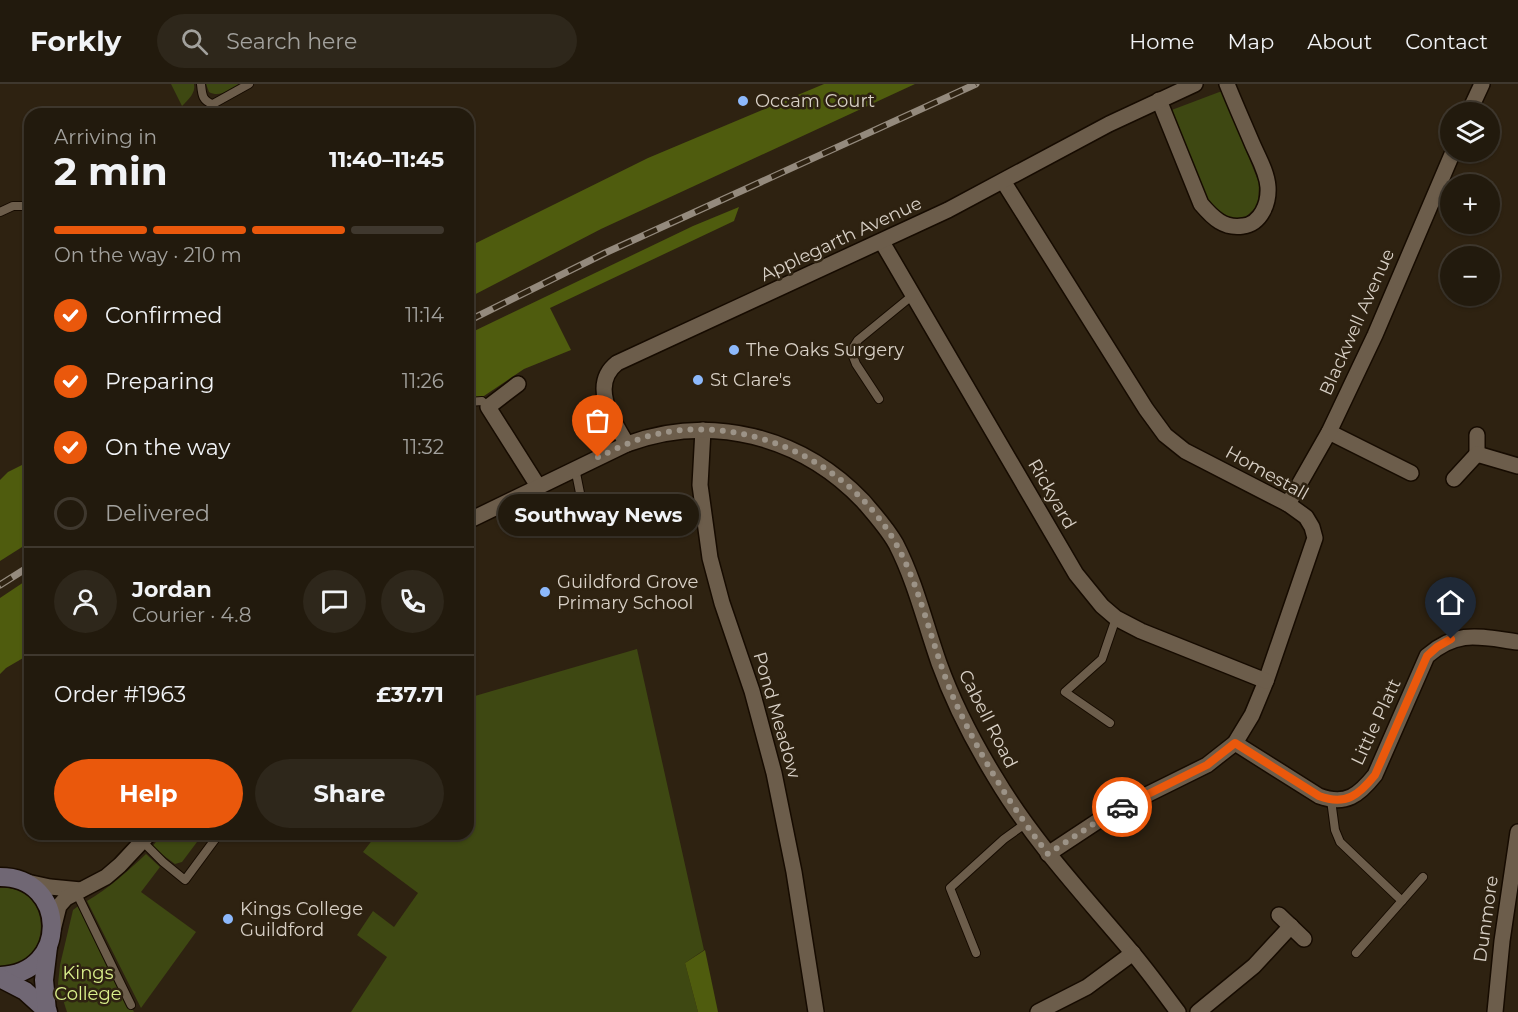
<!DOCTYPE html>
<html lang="en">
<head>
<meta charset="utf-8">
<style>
	:root { --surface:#221a0d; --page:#2e271b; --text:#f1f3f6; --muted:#a2a19d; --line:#3f382e; --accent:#ea580c }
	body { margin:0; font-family:Montserrat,sans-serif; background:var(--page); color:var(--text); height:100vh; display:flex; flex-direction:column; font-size:22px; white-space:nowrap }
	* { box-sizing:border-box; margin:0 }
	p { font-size:20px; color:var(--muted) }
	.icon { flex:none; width:33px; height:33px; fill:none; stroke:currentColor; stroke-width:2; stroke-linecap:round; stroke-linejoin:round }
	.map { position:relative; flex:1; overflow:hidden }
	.details { position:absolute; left:24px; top:24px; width:450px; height:732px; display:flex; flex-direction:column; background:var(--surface); border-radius:18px; box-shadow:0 2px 4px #0004,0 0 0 2px var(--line) }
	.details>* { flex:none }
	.tools { position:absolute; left:1440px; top:18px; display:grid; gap:12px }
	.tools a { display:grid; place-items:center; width:60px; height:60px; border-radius:50%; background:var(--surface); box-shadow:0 2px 4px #0004,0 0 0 2px var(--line); font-size:30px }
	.pin { position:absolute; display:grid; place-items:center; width:51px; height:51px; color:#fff; margin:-62px -26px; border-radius:50% 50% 50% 0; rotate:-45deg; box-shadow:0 0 6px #0007 }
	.pin .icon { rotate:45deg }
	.courier { position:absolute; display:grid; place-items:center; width:60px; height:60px; margin:-30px; border:4px solid #ea580c; border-radius:50%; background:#fff; color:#222; box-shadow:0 2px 8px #0007 }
	.bubble { position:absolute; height:42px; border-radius:21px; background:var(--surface); box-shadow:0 2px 4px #0004,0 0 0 2px var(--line); font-size:20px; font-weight:700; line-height:42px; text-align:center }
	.head em { font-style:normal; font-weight:700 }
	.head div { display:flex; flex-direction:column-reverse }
	.head { display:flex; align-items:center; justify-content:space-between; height:102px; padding:0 30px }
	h1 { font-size:39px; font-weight:700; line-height:45px }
	.bar { display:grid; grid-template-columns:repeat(4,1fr); gap:9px 6px; align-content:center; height:72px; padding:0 30px }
	.bar i { height:8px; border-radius:4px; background:var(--line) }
	.bar .on { background:var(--accent) }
	.bar p { grid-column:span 4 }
	.line { display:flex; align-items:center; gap:15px; padding:0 30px; border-top:2px solid var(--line) }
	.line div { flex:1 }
	.round { display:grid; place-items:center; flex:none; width:63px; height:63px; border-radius:32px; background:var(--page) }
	ol { padding:0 30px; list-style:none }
	li { display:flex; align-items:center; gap:18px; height:66px }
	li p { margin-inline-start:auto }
	li .icon { padding:6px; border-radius:50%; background:var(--accent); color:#fff; stroke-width:4 }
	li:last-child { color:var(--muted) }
	li i { width:33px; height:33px; border:3px solid var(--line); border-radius:50% }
	.cta { display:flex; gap:12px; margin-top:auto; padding:12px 30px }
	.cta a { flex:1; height:69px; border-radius:36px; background:var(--accent); color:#fff; font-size:24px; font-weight:700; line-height:69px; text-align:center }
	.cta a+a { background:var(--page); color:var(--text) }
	header { display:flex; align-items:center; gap:36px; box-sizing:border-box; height:84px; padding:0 30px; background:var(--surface); border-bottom:2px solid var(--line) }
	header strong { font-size:28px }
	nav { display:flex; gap:33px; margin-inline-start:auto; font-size:21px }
	.search { width:420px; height:54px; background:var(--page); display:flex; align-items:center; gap:15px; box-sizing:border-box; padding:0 21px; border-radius:33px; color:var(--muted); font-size:22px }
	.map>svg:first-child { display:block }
	.green { fill:#3e4812 }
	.forest { fill:#4f5c0e }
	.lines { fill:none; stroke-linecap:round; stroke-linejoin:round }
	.lane-casing { stroke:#160b00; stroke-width:10 }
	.street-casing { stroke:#160b00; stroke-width:18 }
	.secondary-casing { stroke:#160b00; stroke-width:21 }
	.lane { stroke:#6c5d4b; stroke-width:8 }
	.street { stroke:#6c5d4b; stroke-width:15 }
	.secondary { stroke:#706774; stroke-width:18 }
	.rail-casing { stroke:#948a7d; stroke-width:7 }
	.rail { stroke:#2e2211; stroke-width:4.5; stroke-dasharray:14; stroke-linecap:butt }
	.done { stroke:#9c9387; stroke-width:6; stroke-dasharray:0 10.8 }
	.route { stroke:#ea580c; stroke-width:8 }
	.poi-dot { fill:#8db9fc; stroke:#2e2211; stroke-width:2 }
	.labels { text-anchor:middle; stroke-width:5; stroke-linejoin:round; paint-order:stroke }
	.poi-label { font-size:18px; fill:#d8d0c6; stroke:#2e2211; text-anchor:start }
	.street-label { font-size:18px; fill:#d8d0c6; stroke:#2e2211 }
	.park-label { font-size:18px; fill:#daf08b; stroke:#2e2211 }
</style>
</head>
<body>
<header>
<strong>Forkly</strong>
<div class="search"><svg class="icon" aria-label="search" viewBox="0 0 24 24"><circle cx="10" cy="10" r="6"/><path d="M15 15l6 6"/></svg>Search here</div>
<nav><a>Home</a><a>Map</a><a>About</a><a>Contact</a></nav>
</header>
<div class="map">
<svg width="1518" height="928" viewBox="0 0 1518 928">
	<rect width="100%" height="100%" fill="#2e2211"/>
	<!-- green -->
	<g class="green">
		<path d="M 171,0 L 194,0 C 196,9 188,16 182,22 Z"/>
		<path d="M 206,0 L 241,0 C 231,5 220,14 209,8 Z"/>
		<polygon points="1222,7 1259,99 1258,121 1243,136 1224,137 1207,121 1169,27"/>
		<polygon points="637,565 704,866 685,879 698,928 351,928 387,873 357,851 373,827 394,843 418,809 363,768 377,750 468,750 468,663 473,661 468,642 468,614"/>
		<polygon points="162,750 203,750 182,778 175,780 152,763"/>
		<path d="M 146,770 L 160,783 L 141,808 L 196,848 L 141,924 L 87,817 C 109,804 127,788 146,770 Z"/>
		<path d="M 0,804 C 52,799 57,882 0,882 Z"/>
		<polygon points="81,820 134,928 67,928 58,900 60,881 73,826"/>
	</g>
	<!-- forest -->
	<g class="forest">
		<polygon points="824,0 915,0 601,145 468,214 468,163 648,74"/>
		<polygon points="739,123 734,137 550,224 571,266 524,285 475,318 468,306 468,250 693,142"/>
		<polygon points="30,377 30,458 0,477 0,396 8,388"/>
		<polygon points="30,494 30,570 6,584 0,590 0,514"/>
		<polygon points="705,866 718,928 698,928 685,879"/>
	</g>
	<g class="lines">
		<!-- lane casing -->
		<g class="lane-casing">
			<g id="lane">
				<path d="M 201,0 C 202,10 202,17 213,20 L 249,0"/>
				<polyline points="0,128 13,122 30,122"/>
				<polyline points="879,315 856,280 851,267 858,256 913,211"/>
				<polyline points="468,318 482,317 488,323"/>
				<polyline points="575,384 585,434"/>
				<polyline points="630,436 703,422"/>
				<polyline points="1110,639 1065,608 1102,575 1116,534"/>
				<polyline points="1331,716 1335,746 1340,758 1402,817"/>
				<polyline points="143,758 163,778 185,796 219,750"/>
				<polyline points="80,808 79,814 131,921"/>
				<polyline points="976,869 950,804 1004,755 1025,740"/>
				<polyline points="1356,869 1423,793"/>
			</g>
		</g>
		<!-- street casing -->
		<g class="street-casing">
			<g id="street">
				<path d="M 1159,16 L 1201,120 C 1213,134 1224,145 1243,142 C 1261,140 1269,119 1268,103 C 1267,88 1258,73 1252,59 C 1244,40 1235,20 1227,0"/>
				<polyline points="1469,28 1482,0"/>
				<polyline points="1003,97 1146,325 1165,351 1185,367 1288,420 1306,433 1312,443 1315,454 1266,597 1252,631 1235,659 1207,681 1110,729 1048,770"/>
				<polyline points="882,158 1076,490 1102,522 1116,534 1141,547 1266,597"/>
				<polyline points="518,300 488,323 538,402"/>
				<polyline points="703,346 700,401 710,474 722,519 752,607 774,689 794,788 816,928"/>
				<polyline points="1329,348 1411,389"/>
				<polyline points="1477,351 1477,370"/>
				<path d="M 627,360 C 613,337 589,301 617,279 L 948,126 L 1109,40 L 1195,0"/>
				<polyline points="1454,395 1477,370 1518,382"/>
				<polyline points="1288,420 1329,348 1375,251 1453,68"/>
				<path d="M 468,437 L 627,360 C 711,329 801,352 863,417 C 875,431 887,444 896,460 C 915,497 925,539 939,579 C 953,618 973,657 995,693 C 1033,757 1083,810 1131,867 C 1148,887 1163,908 1178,928"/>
				<path d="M 1235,659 L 1319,712 C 1346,722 1359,711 1375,691 L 1427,572 C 1458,545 1480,553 1518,558"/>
				<polyline points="27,798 50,803 81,806"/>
				<polyline points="1279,831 1304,855"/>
				<polyline points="53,846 59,822 66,814 106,793 120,781 149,750"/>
				<polyline points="1038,928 1087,903 1133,869"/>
				<polyline points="1198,928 1254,882 1291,842"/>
				<polyline points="1495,928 1502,857 1518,748"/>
			</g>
		</g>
		<!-- secondary casing -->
		<g class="secondary-casing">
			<g id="secondary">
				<path d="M 0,793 C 68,793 70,890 0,892"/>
				<polyline points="0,894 25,907 48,928"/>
				<polyline points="47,927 44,896 48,863"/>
			</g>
		</g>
		<!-- lane -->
		<use href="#lane" class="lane"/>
		<!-- street -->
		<use href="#street" class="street"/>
		<!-- secondary -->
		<use href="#secondary" class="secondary"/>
		<!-- rail casing -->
		<g class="rail-casing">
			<g id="rail">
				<polyline points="468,237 605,169 976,0"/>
				<polyline points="0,501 30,482"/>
			</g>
		</g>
		<!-- rail -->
		<use href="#rail" class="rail"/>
	</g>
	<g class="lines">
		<!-- done -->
		<path class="done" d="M 598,373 C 614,366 631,357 649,352 C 741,327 847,375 895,458 C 922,505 932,565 954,615 C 979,671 1011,722 1048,770 L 1110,729 L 1122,723"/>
		<!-- route -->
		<path class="route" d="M 1122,723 L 1207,681 L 1235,659 L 1319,712 C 1346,722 1359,711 1375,691 L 1427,572 L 1437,563 L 1451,555"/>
	</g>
	<!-- markers -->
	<g class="poi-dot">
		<circle cx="743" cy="17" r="6"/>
		<circle cx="734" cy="266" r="6"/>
		<circle cx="698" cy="296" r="6"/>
		<circle cx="545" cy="508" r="6"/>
		<circle cx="228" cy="835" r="6"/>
	</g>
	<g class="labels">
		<!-- poi labels -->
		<g class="poi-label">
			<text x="755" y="23">Occam Court</text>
			<text x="746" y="272">The Oaks Surgery</text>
			<text x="710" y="302">St Clare's</text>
			<text x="557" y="504">Guildford Grove<tspan x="557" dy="21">Primary School</tspan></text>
			<text x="240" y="831">Kings College<tspan x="240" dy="21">Guildford</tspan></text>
		</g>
		<!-- street labels -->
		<g class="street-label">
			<text transform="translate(841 155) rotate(-25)" y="6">Applegarth Avenue</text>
			<text transform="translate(1357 238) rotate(-66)" y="6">Blackwell Avenue</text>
			<text transform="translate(1267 389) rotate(29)" y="6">Homestall</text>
			<text transform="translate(1052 410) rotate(60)" y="6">Rickyard</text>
			<text transform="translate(777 631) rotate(74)" y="6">Pond Meadow</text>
			<text transform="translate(988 635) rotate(63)" y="6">Cabell Road</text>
			<text transform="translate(1376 638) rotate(-65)" y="6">Little Platt</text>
			<text transform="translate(1486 835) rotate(-82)" y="6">Dunmore</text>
		</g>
		<!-- park labels -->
		<g class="park-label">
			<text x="88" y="895">Kings<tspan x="88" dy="21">College</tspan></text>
		</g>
	</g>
</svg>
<div class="tools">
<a><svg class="icon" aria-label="layers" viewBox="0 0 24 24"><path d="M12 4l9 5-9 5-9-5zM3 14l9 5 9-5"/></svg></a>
<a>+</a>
<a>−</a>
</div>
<div class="pin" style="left:598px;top:373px;background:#ea580c"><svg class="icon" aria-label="bag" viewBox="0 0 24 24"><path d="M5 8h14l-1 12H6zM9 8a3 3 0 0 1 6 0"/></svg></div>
<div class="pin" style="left:1451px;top:555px;background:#1f2937"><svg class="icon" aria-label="home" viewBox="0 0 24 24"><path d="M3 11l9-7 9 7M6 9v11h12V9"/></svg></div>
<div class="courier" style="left:1122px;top:723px"><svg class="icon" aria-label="car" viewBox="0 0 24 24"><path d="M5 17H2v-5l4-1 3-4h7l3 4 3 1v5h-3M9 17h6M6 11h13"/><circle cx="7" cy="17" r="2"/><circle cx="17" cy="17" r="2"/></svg></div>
<div class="bubble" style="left:498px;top:410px;width:201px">Southway News</div>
<section class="details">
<div class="head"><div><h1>2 min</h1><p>Arriving in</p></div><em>11:40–11:45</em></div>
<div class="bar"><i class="on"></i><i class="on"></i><i class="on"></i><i></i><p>On the way · 210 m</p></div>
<ol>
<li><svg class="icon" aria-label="check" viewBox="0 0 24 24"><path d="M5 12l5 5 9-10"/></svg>Confirmed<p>11:14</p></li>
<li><svg class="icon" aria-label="check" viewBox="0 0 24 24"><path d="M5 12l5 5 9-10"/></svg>Preparing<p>11:26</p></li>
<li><svg class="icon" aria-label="check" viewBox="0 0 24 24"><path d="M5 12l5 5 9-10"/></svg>On the way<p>11:32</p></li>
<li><i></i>Delivered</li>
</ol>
<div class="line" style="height:108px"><a class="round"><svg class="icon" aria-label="person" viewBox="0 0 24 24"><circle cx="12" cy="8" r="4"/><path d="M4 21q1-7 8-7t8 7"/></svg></a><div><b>Jordan</b><p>Courier · 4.8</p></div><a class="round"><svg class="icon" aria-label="chat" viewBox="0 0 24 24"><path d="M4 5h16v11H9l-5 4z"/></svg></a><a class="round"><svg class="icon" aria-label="phone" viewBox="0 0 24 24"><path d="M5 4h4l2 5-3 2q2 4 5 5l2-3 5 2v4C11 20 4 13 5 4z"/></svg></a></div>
<div class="line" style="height:78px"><div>Order #1963</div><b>£37.71</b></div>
<div class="cta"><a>Help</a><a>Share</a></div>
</section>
</div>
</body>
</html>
